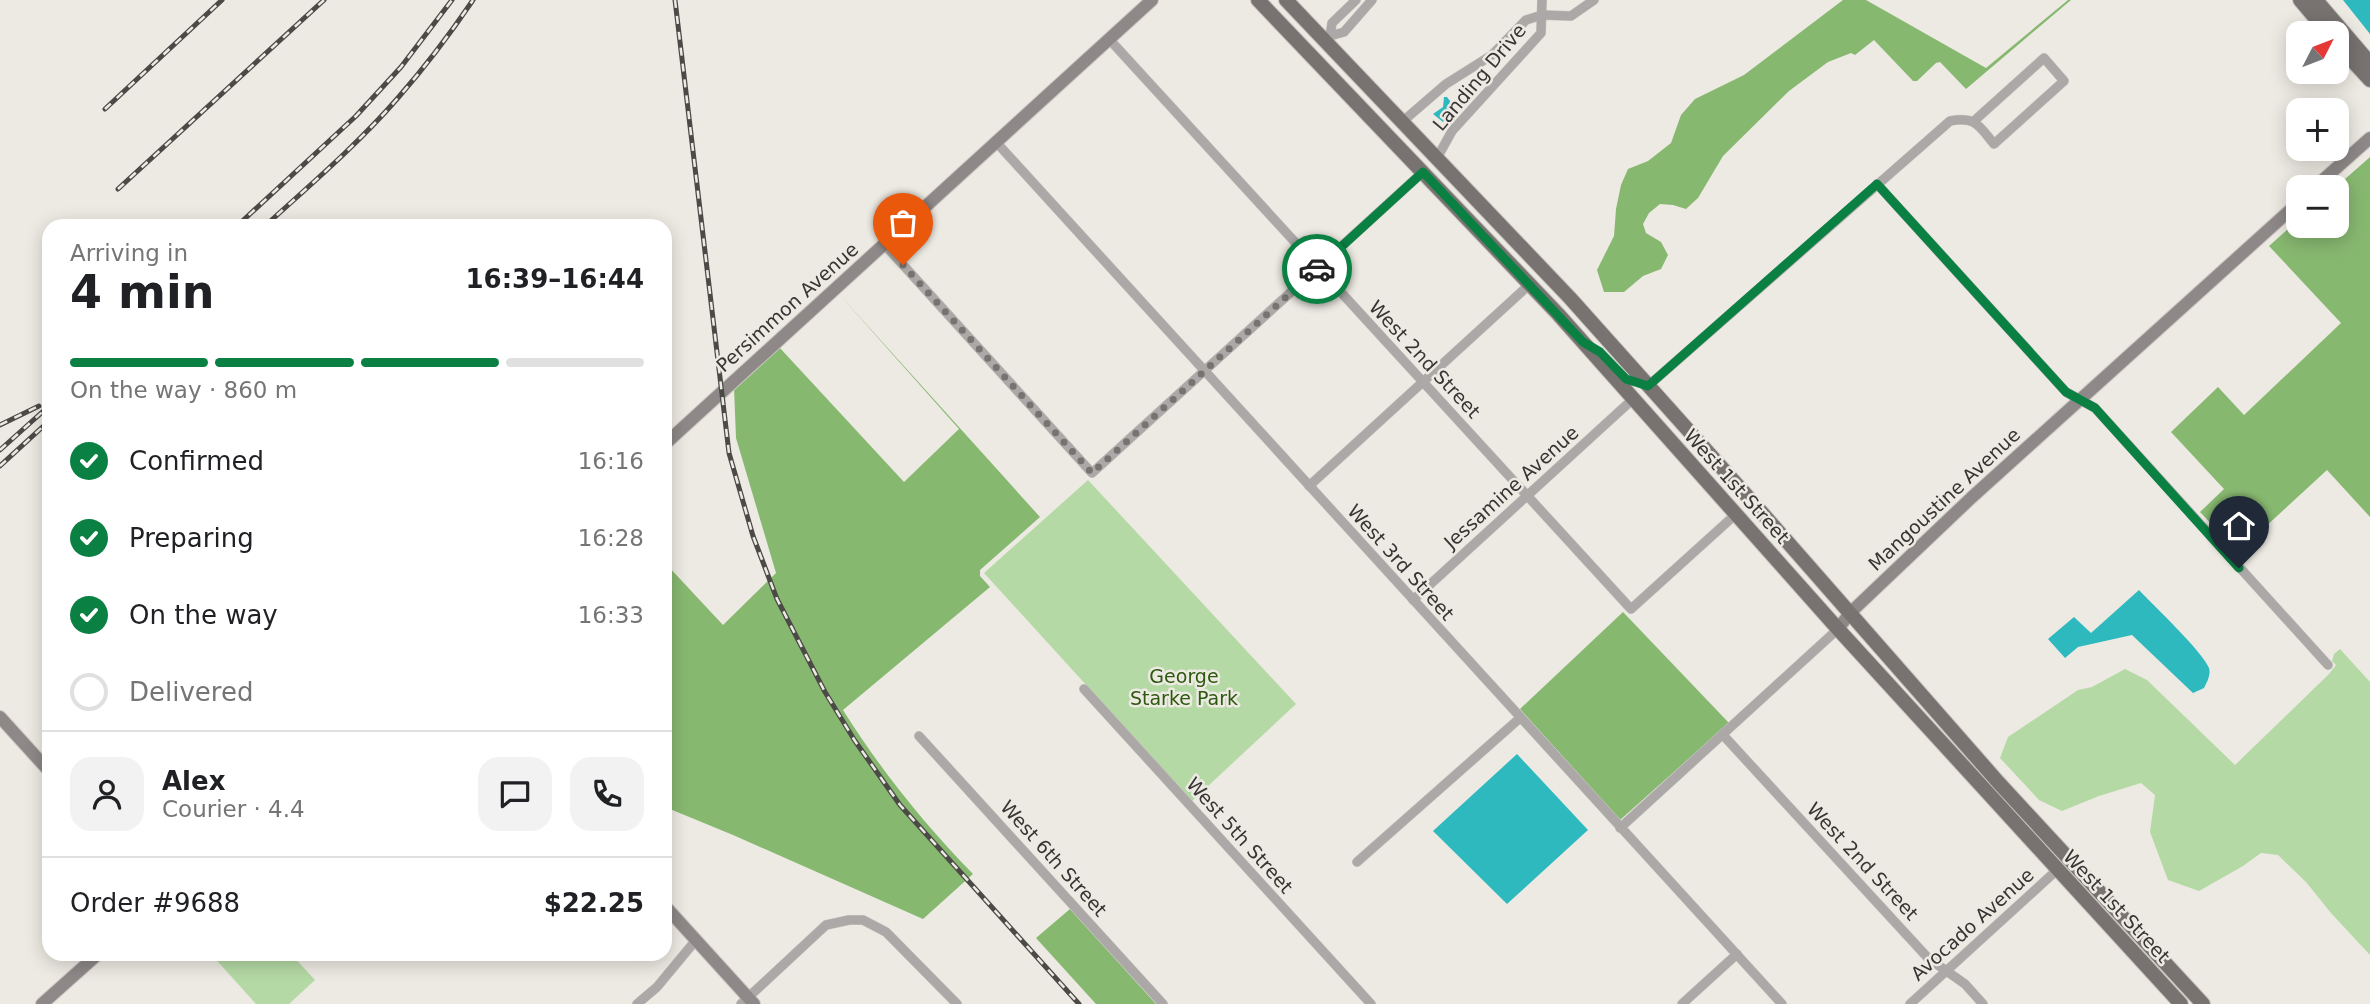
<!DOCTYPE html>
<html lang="en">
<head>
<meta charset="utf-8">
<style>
	:root { --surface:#fff; --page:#f2f2f2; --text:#202124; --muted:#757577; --line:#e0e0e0; --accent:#0b8043 }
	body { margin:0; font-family:"DejaVu Sans",sans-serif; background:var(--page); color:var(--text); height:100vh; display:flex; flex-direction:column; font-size:26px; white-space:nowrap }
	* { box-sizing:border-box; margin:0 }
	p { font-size:23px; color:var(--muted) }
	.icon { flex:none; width:38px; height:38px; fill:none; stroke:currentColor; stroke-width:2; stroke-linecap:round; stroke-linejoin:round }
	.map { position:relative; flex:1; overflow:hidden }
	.side { position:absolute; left:42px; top:219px; width:630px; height:742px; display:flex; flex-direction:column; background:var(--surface); border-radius:21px; box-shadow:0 4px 18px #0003 }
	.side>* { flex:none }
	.needle { width:46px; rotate:48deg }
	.controls { position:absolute; left:2286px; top:21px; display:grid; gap:14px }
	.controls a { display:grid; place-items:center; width:63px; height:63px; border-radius:14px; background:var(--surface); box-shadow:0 4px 18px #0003; font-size:35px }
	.pin { position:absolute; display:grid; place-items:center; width:60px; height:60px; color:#fff; margin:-72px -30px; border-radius:50% 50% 50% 0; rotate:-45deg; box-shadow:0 0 7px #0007 }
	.pin .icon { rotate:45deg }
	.courier { position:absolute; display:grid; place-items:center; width:70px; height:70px; margin:-35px; border:5px solid #0b8043; border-radius:50%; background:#fff; color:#222; box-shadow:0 2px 9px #0007 }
	.overview em { font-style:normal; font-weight:700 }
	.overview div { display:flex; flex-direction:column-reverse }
	.overview { display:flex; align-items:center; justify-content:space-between; height:119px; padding:0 28px }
	h1 { font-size:46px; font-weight:700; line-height:52px }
	.bar { display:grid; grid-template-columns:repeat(4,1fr); gap:10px 7px; align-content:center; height:84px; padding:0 28px }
	.bar i { height:9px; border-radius:5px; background:var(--line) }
	.bar .selected { background:var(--accent) }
	.bar p { grid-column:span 4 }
	.line { display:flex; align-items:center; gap:18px; padding:0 28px; border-top:2px solid var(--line) }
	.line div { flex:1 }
	.round { display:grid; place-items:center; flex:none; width:74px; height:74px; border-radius:21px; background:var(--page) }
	ol { padding:0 28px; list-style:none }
	li { display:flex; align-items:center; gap:21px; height:77px }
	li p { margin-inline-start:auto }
	li .icon { padding:7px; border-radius:50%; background:var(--accent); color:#fff; stroke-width:4 }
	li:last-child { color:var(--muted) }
	li i { width:38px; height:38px; border:4px solid var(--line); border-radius:50% }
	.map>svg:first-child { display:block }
	.green { fill:#b4d9a4 }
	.forest { fill:#87b870 }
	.water { fill:#2db9be }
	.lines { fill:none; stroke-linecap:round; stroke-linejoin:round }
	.street-casing { stroke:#c8c6c0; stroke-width:10 }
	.secondary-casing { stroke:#c8c6c0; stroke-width:14 }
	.primary-casing { stroke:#c8c6c0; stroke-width:16 }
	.street { stroke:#aca8a8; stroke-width:9 }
	.secondary { stroke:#8e8888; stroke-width:12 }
	.primary { stroke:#787271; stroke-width:14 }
	.rail-casing { stroke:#4b4a47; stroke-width:5 }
	.rail { stroke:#edeae3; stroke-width:2.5; stroke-dasharray:8; stroke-linecap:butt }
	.done { stroke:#767471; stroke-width:7; stroke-dasharray:0 12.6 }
	.route { stroke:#0b8043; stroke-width:9 }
	.labels { text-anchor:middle; stroke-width:5; stroke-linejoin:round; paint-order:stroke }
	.street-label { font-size:19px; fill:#363533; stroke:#edeae3 }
	.park-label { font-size:19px; fill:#2c590d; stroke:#edeae3 }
</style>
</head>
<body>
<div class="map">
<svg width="2370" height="1004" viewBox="0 0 2370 1004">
	<rect width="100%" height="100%" fill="#edeae3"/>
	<!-- green -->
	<g class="green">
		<polygon points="1088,480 1296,704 1192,801 984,573"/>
		<polygon points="2340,649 2370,682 2370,955 2331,913 2306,882 2278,855 2261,853 2243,866 2199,891 2168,880 2150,832 2155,795 2141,783 2099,796 2062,811 2039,800 2000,758 2008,737 2078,690 2092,687 2125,669 2147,680 2235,765 2329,674 2336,665 2332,661 2334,654"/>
		<polygon points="211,954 291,954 315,980 289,1004 256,1004"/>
	</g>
	<!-- forest -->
	<g class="forest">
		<polygon points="1843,0 1866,0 1986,68 2068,0 2071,0 1966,89 1940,62 1936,63 1917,81 1913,81 1874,40 1855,55 1851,53 1828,62 1789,91 1723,156 1698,198 1686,209 1673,205 1660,204 1649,213 1643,224 1646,233 1661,242 1668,255 1661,269 1643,276 1624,292 1604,292 1597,270 1614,236 1616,209 1621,185 1628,169 1648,161 1671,143 1681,115 1695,99 1744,75"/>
		<polygon points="2370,157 2370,517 2327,470 2238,552 2200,512 2224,489 2171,432 2218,387 2244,415 2341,323 2269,246 2298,220 2298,226 2336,226 2336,187"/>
		<path d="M 838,293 L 1040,517 L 980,570 L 980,576 L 990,587 L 843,710 C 880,769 924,824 973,874 L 923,919 L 733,835 L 665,807 L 665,566 L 667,565 L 723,625 L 776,573 L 736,438 L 734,388 L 779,347 L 904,482 L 959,429 Z"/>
		<polygon points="1623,612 1729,723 1620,820 1520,709"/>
		<polygon points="1070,909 1156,1004 1096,1004 1036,938"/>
	</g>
	<!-- water -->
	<g class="water">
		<polygon points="2343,0 2370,0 2370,34"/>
		<polygon points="1444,97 1447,97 1456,109 1443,122 1433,114 1443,107"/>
		<path d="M 2139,590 C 2153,605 2203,652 2209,668 C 2211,675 2207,682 2204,688 L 2193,693 L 2132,635 L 2078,647 L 2065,658 L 2048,639 L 2074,617 L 2091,633 Z"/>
		<polygon points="1517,754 1588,830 1507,904 1433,831"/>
	</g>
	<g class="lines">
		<!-- street casing -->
		<g class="street-casing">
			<g id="street">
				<polyline points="1330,36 1332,23 1356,0"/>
				<polyline points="1109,39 1631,609 1736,514"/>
				<polyline points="1325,41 1330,36 1344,32 1372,0"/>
				<polyline points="1402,122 1446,84 1492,55 1526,20 1542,15 1571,16 1594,0"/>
				<polyline points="996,142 1782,1004"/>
				<polyline points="1437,158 1452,131 1541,33 1542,0"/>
				<polyline points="1877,184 2066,392 2095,408 2328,665"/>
				<polyline points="884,244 1092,473 1423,172"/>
				<path d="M 1648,386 L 1950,121 C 1976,116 1979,126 1994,144 L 2064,81 L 2044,58 L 1974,121"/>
				<polyline points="1309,486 1530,284"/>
				<polyline points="1413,600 1633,399"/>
				<polyline points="1084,689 1371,1004"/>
				<polyline points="1723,735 1928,958 1965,984 1983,1004"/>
				<polyline points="919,736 1163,1004"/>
				<polyline points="1620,828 1838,629"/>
				<polyline points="1357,862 1520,718"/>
				<polyline points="637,1004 657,987 696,940"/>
				<polyline points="741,1004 826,925 849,920 863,920 886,932 957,1004"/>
				<polyline points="1682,1004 1737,954"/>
				<polyline points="1910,1004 2057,870"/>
			</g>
		</g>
		<!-- secondary casing -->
		<g class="secondary-casing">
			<g id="secondary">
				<polyline points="2315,187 2370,138"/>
				<polyline points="665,444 1152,0"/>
				<polyline points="1838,629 1850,613 1971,498 2298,203"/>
				<polyline points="0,717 49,771"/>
				<polyline points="665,906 754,1004"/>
				<polyline points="42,1004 98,954"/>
			</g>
		</g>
		<!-- primary casing -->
		<g class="primary-casing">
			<g id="primary">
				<polyline points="1258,0 1558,314 1838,629 2181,1004"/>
				<polyline points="1286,0 1570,298 1756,506 1998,782 2203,1004"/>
				<polyline points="2300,0 2328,33"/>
				<polyline points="2316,0 2370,63"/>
				<polyline points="2336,43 2370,80"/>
			</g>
		</g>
		<!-- street -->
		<use href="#street" class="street"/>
		<!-- secondary -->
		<use href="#secondary" class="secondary"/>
		<!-- primary -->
		<use href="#primary" class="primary"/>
		<!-- rail casing -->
		<g class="rail-casing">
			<g id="rail">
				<polyline points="675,0 729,453 753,536 777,599 825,692 855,741 900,805 1079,1004"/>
				<polyline points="105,109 222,0"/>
				<polyline points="118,189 324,0"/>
				<polyline points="237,226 356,116 401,67 452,0"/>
				<path d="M 265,226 C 310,185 357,145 397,99 C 425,67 450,34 473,0"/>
				<polyline points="0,425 39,406"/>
				<polyline points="0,450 49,406"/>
				<polyline points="0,466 49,421"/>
			</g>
		</g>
		<!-- rail -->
		<use href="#rail" class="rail"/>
	</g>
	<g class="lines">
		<!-- done -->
		<polyline class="done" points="903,265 1092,473 1317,269"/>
		<!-- route -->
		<polyline class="route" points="1317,269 1423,172 1583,342 1600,352 1626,379 1648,386 1877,184 2066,392 2095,408 2239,568"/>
	</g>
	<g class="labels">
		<!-- street labels -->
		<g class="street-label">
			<text transform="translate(1479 77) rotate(-50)" y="7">Landing Drive</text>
			<text transform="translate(787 307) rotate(-42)" y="7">Persimmon Avenue</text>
			<text transform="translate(1425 359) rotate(47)" y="7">West 2nd Street</text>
			<text transform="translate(1737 486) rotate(48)" y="7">West 1st Street</text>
			<text transform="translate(1511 487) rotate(-42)" y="7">Jessamine Avenue</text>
			<text transform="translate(1944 499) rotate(-43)" y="7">Mangoustine Avenue</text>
			<text transform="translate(1401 562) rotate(48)" y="7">West 3rd Street</text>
			<text transform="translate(1240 835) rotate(48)" y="7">West 5th Street</text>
			<text transform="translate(1054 858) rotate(48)" y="7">West 6th Street</text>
			<text transform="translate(1863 861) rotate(47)" y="7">West 2nd Street</text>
			<text transform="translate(2117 906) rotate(47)" y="7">West 1st Street</text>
			<text transform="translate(1972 924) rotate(-42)" y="7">Avocado Avenue</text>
		</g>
		<!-- park labels -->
		<g class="park-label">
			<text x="1184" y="683">George<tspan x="1184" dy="22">Starke Park</tspan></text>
		</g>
	</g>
</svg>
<div class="controls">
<a><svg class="needle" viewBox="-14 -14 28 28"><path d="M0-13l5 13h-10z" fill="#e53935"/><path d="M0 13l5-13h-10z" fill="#757577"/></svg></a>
<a>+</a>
<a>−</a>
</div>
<div class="pin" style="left:903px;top:265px;background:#ea580c"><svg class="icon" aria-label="bag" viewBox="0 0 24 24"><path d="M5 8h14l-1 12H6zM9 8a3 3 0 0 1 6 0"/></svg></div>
<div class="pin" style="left:2239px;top:568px;background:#1f2937"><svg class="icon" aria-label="home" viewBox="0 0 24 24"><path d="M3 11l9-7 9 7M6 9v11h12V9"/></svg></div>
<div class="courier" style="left:1317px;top:269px"><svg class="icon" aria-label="car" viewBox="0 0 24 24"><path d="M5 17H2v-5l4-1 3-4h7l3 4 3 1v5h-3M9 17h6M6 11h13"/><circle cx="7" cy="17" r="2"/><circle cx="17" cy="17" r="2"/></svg></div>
<section class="side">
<div class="overview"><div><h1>4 min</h1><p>Arriving in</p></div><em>16:39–16:44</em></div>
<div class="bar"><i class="selected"></i><i class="selected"></i><i class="selected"></i><i></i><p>On the way · 860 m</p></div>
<ol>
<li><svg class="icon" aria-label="check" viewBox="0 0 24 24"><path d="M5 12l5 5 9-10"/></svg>Confirmed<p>16:16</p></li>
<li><svg class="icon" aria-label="check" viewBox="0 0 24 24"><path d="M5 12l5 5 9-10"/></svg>Preparing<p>16:28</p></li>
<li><svg class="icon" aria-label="check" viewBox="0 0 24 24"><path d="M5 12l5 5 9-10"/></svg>On the way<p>16:33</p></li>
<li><i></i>Delivered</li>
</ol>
<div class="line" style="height:126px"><a class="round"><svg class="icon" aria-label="person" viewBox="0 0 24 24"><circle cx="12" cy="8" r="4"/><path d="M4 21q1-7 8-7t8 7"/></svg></a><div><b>Alex</b><p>Courier · 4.4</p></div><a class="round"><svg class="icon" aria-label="chat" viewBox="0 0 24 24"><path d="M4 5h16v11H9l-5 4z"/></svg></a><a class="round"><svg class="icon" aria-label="phone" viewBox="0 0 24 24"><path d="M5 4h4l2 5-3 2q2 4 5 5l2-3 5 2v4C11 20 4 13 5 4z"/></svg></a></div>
<div class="line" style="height:91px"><div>Order #9688</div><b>$22.25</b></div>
</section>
</div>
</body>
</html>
